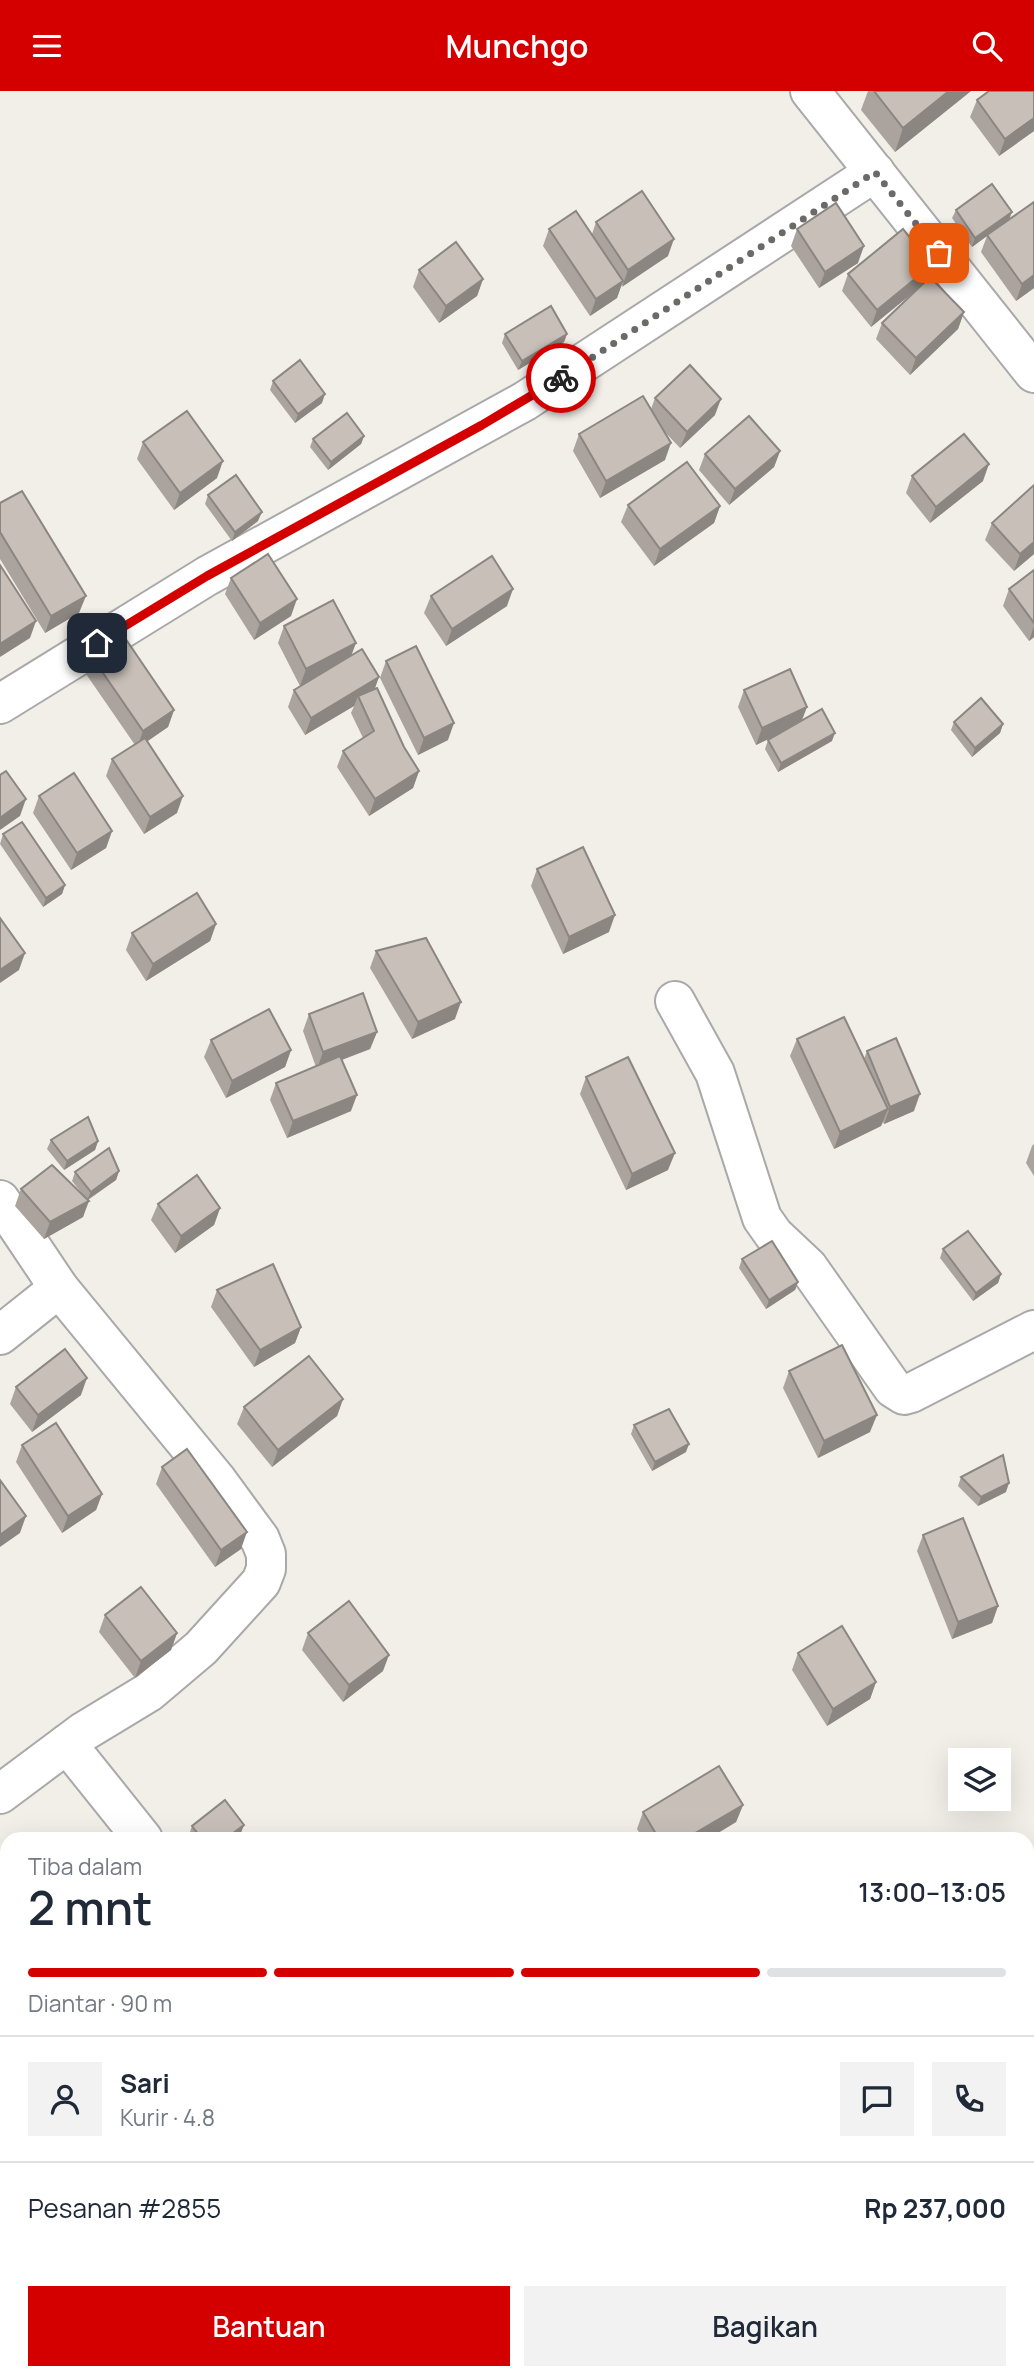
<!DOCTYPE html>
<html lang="id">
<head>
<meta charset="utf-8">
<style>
	:root { --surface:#fff; --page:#f2f2f3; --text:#1f2937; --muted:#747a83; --line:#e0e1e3; --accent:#d40000 }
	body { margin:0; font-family:Manrope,sans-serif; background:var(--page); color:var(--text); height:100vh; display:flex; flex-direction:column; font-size:26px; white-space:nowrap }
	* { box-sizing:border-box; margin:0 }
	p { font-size:23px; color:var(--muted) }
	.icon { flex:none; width:38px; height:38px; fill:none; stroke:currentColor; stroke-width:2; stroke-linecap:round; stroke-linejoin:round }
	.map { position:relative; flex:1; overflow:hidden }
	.details { position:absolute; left:0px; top:1741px; width:1034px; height:548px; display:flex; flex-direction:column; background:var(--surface); border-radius:21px 21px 0 0; box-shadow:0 7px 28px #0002 }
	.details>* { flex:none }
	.tools { position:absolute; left:948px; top:1657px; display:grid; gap:14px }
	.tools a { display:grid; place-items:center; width:63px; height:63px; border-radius:0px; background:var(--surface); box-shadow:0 7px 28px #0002; font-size:35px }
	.pin { position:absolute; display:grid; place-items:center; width:60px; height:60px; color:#fff; margin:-30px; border-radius:14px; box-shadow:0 4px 10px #0006 }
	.courier { position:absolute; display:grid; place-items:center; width:70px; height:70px; margin:-35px; border:5px solid #d40000; border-radius:50%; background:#fff; color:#222; box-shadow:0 2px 9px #0007 }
	.headline em { font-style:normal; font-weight:600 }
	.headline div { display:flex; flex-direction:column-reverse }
	.headline { display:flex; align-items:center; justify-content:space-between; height:119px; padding:0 28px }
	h1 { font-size:46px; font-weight:600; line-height:52px }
	.bar { display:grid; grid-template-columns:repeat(4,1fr); gap:10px 7px; align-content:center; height:84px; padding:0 28px }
	.bar i { height:9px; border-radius:5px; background:var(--line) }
	.bar .on { background:var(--accent) }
	.bar p { grid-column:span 4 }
	.line { display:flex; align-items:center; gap:18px; padding:0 28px; border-top:2px solid var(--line) }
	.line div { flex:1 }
	.round { display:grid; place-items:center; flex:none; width:74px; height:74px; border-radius:0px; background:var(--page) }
	.button { display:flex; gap:14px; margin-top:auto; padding:14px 28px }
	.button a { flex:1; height:80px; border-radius:0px; background:var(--accent); color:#fff; font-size:28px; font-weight:600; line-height:80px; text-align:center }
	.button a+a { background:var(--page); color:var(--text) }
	header { display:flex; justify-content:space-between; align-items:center; height:91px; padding:0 28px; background:var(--accent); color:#fff; font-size:32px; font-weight:600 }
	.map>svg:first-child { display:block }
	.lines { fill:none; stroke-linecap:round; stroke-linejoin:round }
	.street-casing { stroke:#a9a9a9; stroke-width:42 }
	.street { stroke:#fff; stroke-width:38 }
	.wall { fill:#aba49e }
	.shaded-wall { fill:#8b8681 }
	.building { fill:#c7bfb8; stroke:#8b8681; stroke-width:2 }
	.done { stroke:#6b6a68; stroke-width:7; stroke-dasharray:0 12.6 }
	.route { stroke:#d40000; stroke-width:9 }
</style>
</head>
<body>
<header><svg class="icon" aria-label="menu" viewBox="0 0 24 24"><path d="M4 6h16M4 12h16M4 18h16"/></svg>Munchgo<svg class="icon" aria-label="search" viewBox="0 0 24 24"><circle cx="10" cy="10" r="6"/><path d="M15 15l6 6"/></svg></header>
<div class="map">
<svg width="1034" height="2288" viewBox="0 0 1034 2288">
	<rect width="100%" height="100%" fill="#f2efe9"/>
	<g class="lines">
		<!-- street casing -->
		<g class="street-casing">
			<g id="street">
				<polyline points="810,0 1034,282"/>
				<polyline points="0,613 207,485 525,310 875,81"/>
				<polyline points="675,910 715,982 762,1127 774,1144 808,1176 893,1297 904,1304 911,1302 1034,1239"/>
				<polyline points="0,1109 59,1197 216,1388 260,1448 266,1463 266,1478 261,1491 201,1557 149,1601 83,1641 0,1703"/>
				<polyline points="0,1244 59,1197"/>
				<polyline points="67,1653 143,1748"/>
				<polyline points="1027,2029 1034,2026"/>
				<polyline points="160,2282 164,2288"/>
				<polyline points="298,2288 308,2282"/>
			</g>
		</g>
		<!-- street -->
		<use href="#street" class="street"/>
	</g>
	<!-- wall -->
	<g class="wall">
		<polygon points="868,0 971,0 895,61 861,19"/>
		<polygon points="1034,0 1034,40 999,65 970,26 977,9"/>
		<polygon points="1034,111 1034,197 1016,210 981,161 987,145 972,156 952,127 956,119 1009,129"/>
		<polygon points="596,131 668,165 621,195 617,207 590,225 543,155 549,138 592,143"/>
		<polygon points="797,138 858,172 819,197 791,155"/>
		<polygon points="419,179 483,188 477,205 439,232 413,196"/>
		<polygon points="848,183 927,188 964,221 958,238 910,284 876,248 882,232 916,199 871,236 842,200"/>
		<polygon points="505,243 567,243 564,251 518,279 502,252"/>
		<polygon points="273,290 322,312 295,332 270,299"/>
		<polygon points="655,307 715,324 680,357 663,339 665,369 600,407 573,360 579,343 651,318"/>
		<polygon points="364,345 361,353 328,379 310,356 313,348"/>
		<polygon points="143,351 217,387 174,419 137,368"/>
		<polygon points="780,360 774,376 729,414 699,379 705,363"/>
		<polygon points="912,385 983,390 930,432 906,402"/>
		<polygon points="1034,394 1034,463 1014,480 985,449 992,432"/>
		<polygon points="208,404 258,430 232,450 205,413"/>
		<polygon points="0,412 79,522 45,542 0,468"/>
		<polygon points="628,414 720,415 714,432 654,475 621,431"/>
		<polygon points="1034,479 1034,546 1029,550 1003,515 1009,498"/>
		<polygon points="231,487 291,525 254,549 225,503"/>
		<polygon points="431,505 507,515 446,555 424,522"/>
		<polygon points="284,535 351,565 375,597 404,656 419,680 413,697 369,725 337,676 343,660 363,647 351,622 354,615 305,644 288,616 294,599 309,590 300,595 278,552"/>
		<polygon points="92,566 174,619 168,636 148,650 177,722 144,743 106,685 112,668 135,654 86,583"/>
		<polygon points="386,570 448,649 418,664 380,587"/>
		<polygon points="744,599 802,630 832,650 778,681 765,658 768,649 777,644 756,654 738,616"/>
		<polygon points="954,631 1003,633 1000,642 972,666 951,639"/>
		<polygon points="39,705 112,740 106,757 71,779 33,722"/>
		<polygon points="3,743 65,794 62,803 43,816 0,753"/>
		<polygon points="537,778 609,841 563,863 531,795"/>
		<polygon points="216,833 210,850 146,890 126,859 132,842"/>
		<polygon points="376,860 455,928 412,948 370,877"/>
		<polygon points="309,923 377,941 370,958 342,969 351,1020 287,1047 270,1009 276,992 316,976 303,940"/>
		<polygon points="797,948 864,968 867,960 914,1020 884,1033 883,1031 881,1035 834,1058 790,965"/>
		<polygon points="211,949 291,959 285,976 226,1007 204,966"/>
		<polygon points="586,986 668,1079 626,1099 580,1003"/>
		<polygon points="51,1049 98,1050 95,1059 64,1079 47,1058"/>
		<polygon points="1034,1053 1034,1085 1026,1072 1032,1055"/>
		<polygon points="119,1080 116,1089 88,1109 83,1126 44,1148 15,1115 21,1098 84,1105 72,1090 75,1081"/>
		<polygon points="158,1113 220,1117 214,1134 175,1162 151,1129"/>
		<polygon points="943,1158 1001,1183 998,1192 973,1210 940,1167"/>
		<polygon points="742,1168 798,1191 795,1199 766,1218 739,1177"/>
		<polygon points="217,1199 301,1236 295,1252 254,1276 211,1216"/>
		<polygon points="789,1280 870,1341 818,1367 783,1297"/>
		<polygon points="16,1296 81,1304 32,1341 10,1313"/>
		<polygon points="343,1308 337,1325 272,1376 237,1333 244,1316"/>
		<polygon points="634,1334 686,1361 652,1380 631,1343"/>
		<polygon points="22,1354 102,1403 96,1419 62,1442 16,1371"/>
		<polygon points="162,1376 241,1458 215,1476 156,1393"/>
		<polygon points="961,1386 1006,1401 978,1415 958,1395"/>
		<polygon points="923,1444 998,1515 992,1532 952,1548 917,1460"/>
		<polygon points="105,1524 177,1542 171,1559 135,1587 99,1541"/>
		<polygon points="308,1542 383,1580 343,1611 302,1559"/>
		<polygon points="798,1562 876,1591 870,1608 827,1635 792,1579"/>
		<polygon points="743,1714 736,1731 708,1748 643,1748 637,1738 643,1721"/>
		<polygon points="192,1735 241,1742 233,1748 192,1748 189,1744"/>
		<polygon points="1027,1803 1034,1822 1034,1916 1027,1894"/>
		<polygon points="1027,2080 1034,2093 1034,2184 1027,2188"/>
		<polygon points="7,2210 7,2258 0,2245 0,2213"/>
		<polygon points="21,2282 71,2282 74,2288 24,2288"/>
		<polygon points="76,2282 143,2282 141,2288 79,2288"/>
		<polygon points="412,2282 476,2282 480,2288 415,2288"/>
		<polygon points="541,2282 606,2282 609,2288 545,2288"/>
	</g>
	<!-- shaded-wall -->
	<g class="shaded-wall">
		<polygon points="949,0 971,0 895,61 903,37"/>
		<polygon points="1034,27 1034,40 999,65 1005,48"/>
		<polygon points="1012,121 1009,129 972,156 975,147"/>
		<polygon points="674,148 668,165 622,196 628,179"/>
		<polygon points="864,155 858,172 819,197 825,181"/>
		<polygon points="932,174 926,191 871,236 877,219"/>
		<polygon points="1034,184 1034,197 1016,210 1022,193"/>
		<polygon points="483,188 477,205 439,232 446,215"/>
		<polygon points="623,190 617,207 590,225 596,208"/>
		<polygon points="964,221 958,238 910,284 916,267"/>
		<polygon points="567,243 564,251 518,279 522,270"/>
		<polygon points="325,303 322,312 295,332 298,323"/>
		<polygon points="721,308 715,324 680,357 687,341"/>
		<polygon points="364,345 361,353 328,379 331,371"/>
		<polygon points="671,352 665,369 600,407 606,390"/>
		<polygon points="780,360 774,376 729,414 735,398"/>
		<polygon points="223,370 217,387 174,419 180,402"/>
		<polygon points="989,373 983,390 930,432 936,416"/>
		<polygon points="720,415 714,432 654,475 660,458"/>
		<polygon points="262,421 258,430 232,450 235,441"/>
		<polygon points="1034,451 1034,463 1014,480 1020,463"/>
		<polygon points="513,498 507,515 446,555 452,538"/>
		<polygon points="86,505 79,522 45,542 51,525"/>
		<polygon points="297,508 291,525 254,549 260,532"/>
		<polygon points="36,530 30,547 0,566 0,553"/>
		<polygon points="1034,535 1034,546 1029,550"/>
		<polygon points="356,552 350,568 300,595 306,578"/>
		<polygon points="379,586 373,603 358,605 354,615 305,644 311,627"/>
		<polygon points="807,616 801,632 756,654 762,637"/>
		<polygon points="174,619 168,636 137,657 143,640"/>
		<polygon points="454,632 448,649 418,664 424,647"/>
		<polygon points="1003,633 1000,642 972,666 975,657"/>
		<polygon points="835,642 832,650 778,681 781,672"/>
		<polygon points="419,680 413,697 369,725 375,708"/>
		<polygon points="183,705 177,722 144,743 150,726"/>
		<polygon points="26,708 20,725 0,739 0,727"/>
		<polygon points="112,740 106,757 71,779 77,762"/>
		<polygon points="65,794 62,803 43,816 46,807"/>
		<polygon points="615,824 609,841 563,863 569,846"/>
		<polygon points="216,833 210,850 146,890 153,873"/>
		<polygon points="25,862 19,879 0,892 0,879"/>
		<polygon points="461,911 455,928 412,948 418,931"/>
		<polygon points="377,941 370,958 317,978 323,961"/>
		<polygon points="291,959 285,976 226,1007 232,990"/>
		<polygon points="920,1003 914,1020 884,1033 890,1016"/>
		<polygon points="357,1004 351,1020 287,1047 293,1030"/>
		<polygon points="888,1018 881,1035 834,1058 840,1041"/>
		<polygon points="98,1050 95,1059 64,1079 67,1070"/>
		<polygon points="675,1062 668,1079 626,1099 632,1083"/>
		<polygon points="119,1080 116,1089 87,1109 91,1101"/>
		<polygon points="89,1110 83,1126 44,1148 50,1131"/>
		<polygon points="220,1117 214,1134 175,1162 181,1145"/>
		<polygon points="1001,1183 998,1192 973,1210 976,1202"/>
		<polygon points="798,1191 795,1199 766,1218 769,1209"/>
		<polygon points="301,1236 295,1252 254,1276 260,1259"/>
		<polygon points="87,1287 81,1304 32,1341 38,1324"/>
		<polygon points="343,1308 337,1325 272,1376 278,1359"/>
		<polygon points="877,1324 870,1341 818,1367 824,1350"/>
		<polygon points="689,1353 686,1361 652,1380 655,1371"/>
		<polygon points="1009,1392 1006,1401 978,1415 981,1406"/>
		<polygon points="102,1403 96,1419 62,1442 68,1425"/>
		<polygon points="26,1425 20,1442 0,1456 0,1444"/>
		<polygon points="247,1441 241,1458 215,1476 221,1459"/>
		<polygon points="998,1515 992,1532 952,1548 958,1531"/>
		<polygon points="177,1542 171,1559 135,1587 141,1570"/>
		<polygon points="389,1564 383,1580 343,1611 349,1594"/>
		<polygon points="876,1591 870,1608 827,1635 833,1618"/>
		<polygon points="743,1714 736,1731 708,1748 685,1748"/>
		<polygon points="244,1734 241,1742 233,1748 225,1748"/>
		<polygon points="1034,1835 1034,1845 1027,1852 1027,1838"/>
		<polygon points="7,1917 7,1929 0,1934 0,1922"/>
		<polygon points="7,1978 7,1991 0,1995 0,1982"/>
		<polygon points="7,2072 7,2086 0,2089 0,2075"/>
		<polygon points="1034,2170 1034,2184 1027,2188 1027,2184 1032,2172"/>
		<polygon points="7,2183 7,2196 0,2201 0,2188"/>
		<polygon points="132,2282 143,2282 141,2288 122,2288"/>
	</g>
	<!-- building -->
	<g class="building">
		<polygon points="874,0 949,0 903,37"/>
		<polygon points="989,0 1034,0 1034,27 1005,48 977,9"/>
		<polygon points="992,93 1012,121 975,147 956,119"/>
		<polygon points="642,100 674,148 628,179 596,131"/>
		<polygon points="1034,111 1034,184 1022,193 987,144"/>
		<polygon points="836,112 864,155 825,181 797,138"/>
		<polygon points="576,120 623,190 596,208 549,138"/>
		<polygon points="903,138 932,174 877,219 848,183"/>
		<polygon points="456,151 483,188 446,215 419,179"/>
		<polygon points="930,186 964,221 916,267 882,232"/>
		<polygon points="551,215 567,243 522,270 505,243"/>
		<polygon points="300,269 325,303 298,323 273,290"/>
		<polygon points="690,274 721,308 687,341 655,307"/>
		<polygon points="643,305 671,352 606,390 579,343"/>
		<polygon points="187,320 223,370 180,402 143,351"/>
		<polygon points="347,322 364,345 331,371 313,348"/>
		<polygon points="749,325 780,360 735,398 705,363"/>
		<polygon points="964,343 989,373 936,416 912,385"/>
		<polygon points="687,371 720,415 660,458 628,414"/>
		<polygon points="236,384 262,421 235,441 208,404"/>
		<polygon points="1034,394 1034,451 1020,463 992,432"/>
		<polygon points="22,400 86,505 51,525 0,441 0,412"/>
		<polygon points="268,463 297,508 260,532 231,487"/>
		<polygon points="492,465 513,498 452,538 431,505"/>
		<polygon points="0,474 36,530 0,553"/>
		<polygon points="1034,479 1034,532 1009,498"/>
		<polygon points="333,509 356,552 306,578 284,535"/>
		<polygon points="123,544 174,619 143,640 92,566"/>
		<polygon points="416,555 454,632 424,647 386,570"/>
		<polygon points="362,558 379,586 311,627 294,599"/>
		<polygon points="790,578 807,616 762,637 744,599"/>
		<polygon points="377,597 404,656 419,680 375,708 343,660 374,640 358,605"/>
		<polygon points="981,607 1003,633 975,657 954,631"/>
		<polygon points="822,618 835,642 781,672 768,649"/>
		<polygon points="145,647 183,705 150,726 112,668"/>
		<polygon points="6,680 26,708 0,727 0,684"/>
		<polygon points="74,682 112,740 77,762 39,705"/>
		<polygon points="22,731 65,794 46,807 3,743"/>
		<polygon points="583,756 615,824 569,846 537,778"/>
		<polygon points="197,802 216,833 153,873 132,842"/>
		<polygon points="0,827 25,862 0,879"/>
		<polygon points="426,847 461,911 418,931 376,860"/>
		<polygon points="363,902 377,941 323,961 309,923"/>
		<polygon points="269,918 291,959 232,990 211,949"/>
		<polygon points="844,926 888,1018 840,1041 797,948"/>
		<polygon points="896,947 920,1003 890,1016 867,960"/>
		<polygon points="340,965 357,1004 293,1030 276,992"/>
		<polygon points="628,966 675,1062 632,1083 586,986"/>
		<polygon points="88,1026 98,1050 67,1070 51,1049"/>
		<polygon points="109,1057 119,1080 91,1101 75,1081"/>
		<polygon points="52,1074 89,1110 50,1131 21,1098"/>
		<polygon points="197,1084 220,1117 181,1145 158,1113"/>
		<polygon points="968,1140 1001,1183 976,1202 943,1158"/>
		<polygon points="772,1150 798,1191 769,1209 742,1168"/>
		<polygon points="273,1173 301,1236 260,1259 217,1199"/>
		<polygon points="842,1254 877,1324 824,1350 789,1280"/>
		<polygon points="65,1258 87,1287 38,1324 16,1296"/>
		<polygon points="309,1265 343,1308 278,1359 244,1316"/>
		<polygon points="669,1318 689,1353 655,1371 634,1334"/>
		<polygon points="56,1332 102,1403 68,1425 22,1354"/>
		<polygon points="187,1358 247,1441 221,1459 162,1376"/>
		<polygon points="1003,1364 1009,1392 981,1406 961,1386"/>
		<polygon points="0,1389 26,1425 0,1444"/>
		<polygon points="963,1427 998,1515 958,1531 923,1444"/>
		<polygon points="141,1496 177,1542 141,1570 105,1524"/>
		<polygon points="349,1510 389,1564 349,1594 308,1542"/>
		<polygon points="842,1535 876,1591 833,1618 798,1562"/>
		<polygon points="719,1675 743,1714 685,1748 659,1748 643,1721"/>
		<polygon points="225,1709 244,1734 225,1748 202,1748 192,1735"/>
		<polygon points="1007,1745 1008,1748 997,1748"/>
		<polygon points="1027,1803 1034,1822 1034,1835 1027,1838"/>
		<polygon points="1034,1845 1034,1879 1027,1856 1027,1847"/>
		<polygon points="7,1870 7,1917 0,1922 0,1875"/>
		<polygon points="7,1930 7,1978 0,1982 0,1934"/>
		<polygon points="0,2029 7,2044 7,2072 0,2075"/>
		<polygon points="1027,2080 1034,2093 1034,2170 1032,2172 1027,2163"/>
		<polygon points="0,2158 7,2168 7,2183 0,2188"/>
		<polygon points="7,2210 7,2230 0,2217 0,2213"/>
		<polygon points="36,2282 71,2282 74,2288 40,2288"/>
		<polygon points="91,2282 132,2282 122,2288 95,2288"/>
		<polygon points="428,2282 476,2282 480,2288 432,2288"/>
		<polygon points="557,2282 606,2282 609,2288 561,2288"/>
	</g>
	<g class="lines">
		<!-- done -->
		<polyline class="done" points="561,287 875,81 939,162"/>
		<!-- route -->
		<polyline class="route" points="97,552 207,485 482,334 561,287"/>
	</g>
</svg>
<div class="tools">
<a><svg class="icon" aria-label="layers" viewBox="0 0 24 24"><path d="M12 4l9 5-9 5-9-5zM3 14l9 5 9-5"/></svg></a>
</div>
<div class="pin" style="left:939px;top:162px;background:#ea580c"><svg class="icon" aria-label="bag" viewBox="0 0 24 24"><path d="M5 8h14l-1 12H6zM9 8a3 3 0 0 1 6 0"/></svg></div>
<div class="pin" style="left:97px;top:552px;background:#1f2937"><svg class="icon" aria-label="home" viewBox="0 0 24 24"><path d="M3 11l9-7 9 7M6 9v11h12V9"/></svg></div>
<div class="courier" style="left:561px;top:287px"><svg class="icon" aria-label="bike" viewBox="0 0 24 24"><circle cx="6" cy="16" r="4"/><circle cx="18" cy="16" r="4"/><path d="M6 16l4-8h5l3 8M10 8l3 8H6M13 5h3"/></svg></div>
<section class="details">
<div class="headline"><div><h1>2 mnt</h1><p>Tiba dalam</p></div><em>13:00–13:05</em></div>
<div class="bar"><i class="on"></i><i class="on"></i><i class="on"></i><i></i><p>Diantar · 90 m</p></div>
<div class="line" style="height:126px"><a class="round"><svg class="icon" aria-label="person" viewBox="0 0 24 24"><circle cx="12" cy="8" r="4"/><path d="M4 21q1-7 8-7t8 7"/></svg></a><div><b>Sari</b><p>Kurir · 4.8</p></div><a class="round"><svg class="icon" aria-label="chat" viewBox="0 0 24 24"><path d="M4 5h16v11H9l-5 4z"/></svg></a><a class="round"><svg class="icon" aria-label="phone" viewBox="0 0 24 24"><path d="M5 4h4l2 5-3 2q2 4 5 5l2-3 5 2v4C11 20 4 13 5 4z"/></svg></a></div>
<div class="line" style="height:91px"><div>Pesanan #2855</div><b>Rp 237,000</b></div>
<div class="button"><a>Bantuan</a><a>Bagikan</a></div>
</section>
</div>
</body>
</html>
